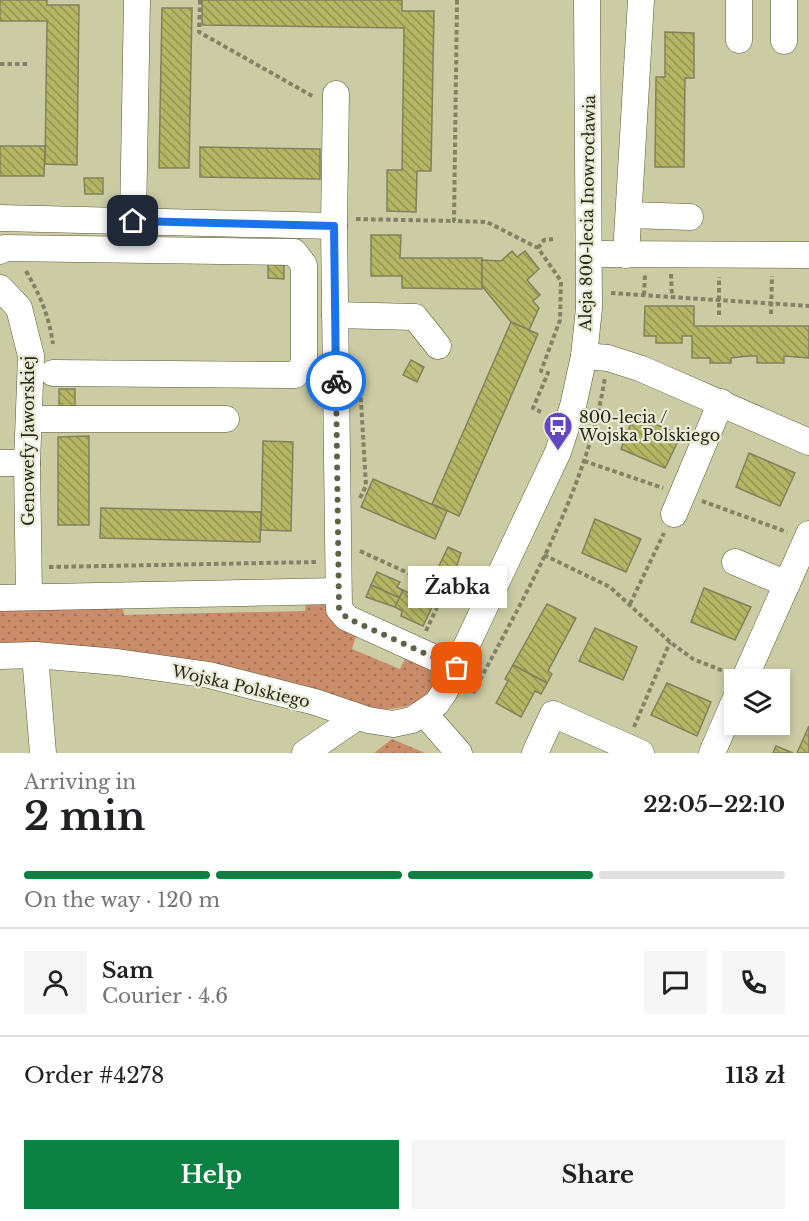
<!DOCTYPE html>
<html lang="en">
<head>
<meta charset="utf-8">
<style>
	:root { --surface:#fff; --page:#f6f6f6; --text:#202124; --muted:#757577; --line:#e0e0e0; --accent:#0b8043 }
	body { margin:0; font-family:"Libre Baskerville",serif; background:var(--page); color:var(--text); height:100vh; display:flex; flex-direction:column; font-size:22px; white-space:nowrap }
	* { box-sizing:border-box; margin:0 }
	p { font-size:20px; color:var(--muted) }
	.icon { flex:none; width:33px; height:33px; fill:none; stroke:currentColor; stroke-width:2; stroke-linecap:round; stroke-linejoin:round }
	.map { position:relative; height:753px; overflow:hidden }
	.drawer { display:flex; flex-direction:column; background:var(--surface); flex:1 }
	.drawer>* { flex:none }
	.controls { position:absolute; left:724px; top:669px; display:grid; gap:12px }
	.controls a { display:grid; place-items:center; width:66px; height:66px; border-radius:0px; background:var(--surface); box-shadow:0 3px 9px #0003; font-size:30px }
	.pin { position:absolute; display:grid; place-items:center; width:51px; height:51px; color:#fff; margin:-26px; border-radius:12px; box-shadow:0 3px 9px #0006 }
	.courier { position:absolute; display:grid; place-items:center; width:60px; height:60px; margin:-30px; border:4px solid #1a73e8; border-radius:50%; background:#fff; color:#222; box-shadow:0 2px 8px #0007 }
	.bubble { position:absolute; height:42px; border-radius:0px; background:var(--surface); box-shadow:0 3px 9px #0003; font-size:20px; font-weight:800; line-height:42px; text-align:center }
	.head em { font-style:normal; font-weight:800 }
	.head div { display:flex; flex-direction:column-reverse }
	.head { display:flex; align-items:center; justify-content:space-between; height:102px; padding:0 24px }
	h1 { font-size:39px; font-weight:800; line-height:45px }
	.bar { display:grid; grid-template-columns:repeat(4,1fr); gap:9px 6px; align-content:center; height:72px; padding:0 24px }
	.bar i { height:8px; border-radius:4px; background:var(--line) }
	.bar .on { background:var(--accent) }
	.bar p { grid-column:span 4 }
	.line { display:flex; align-items:center; gap:15px; padding:0 24px; border-top:2px solid var(--line) }
	.line div { flex:1 }
	.round { display:grid; place-items:center; flex:none; width:63px; height:63px; border-radius:0px; background:var(--page) }
	.button { display:flex; gap:12px; margin-top:auto; padding:12px 24px }
	.button a { flex:1; height:69px; border-radius:0px; background:var(--accent); color:#fff; font-size:24px; font-weight:800; line-height:69px; text-align:center }
	.button a+a { background:var(--page); color:var(--text) }
	.map>svg:first-child { display:block }
	.grass { fill:url(#grass-dots) }
	.building { fill:url(#building-back-hatch); stroke:#81825d; stroke-width:1.5 }
	.lines { fill:none; stroke-linecap:round; stroke-linejoin:round }
	.minor-casing { stroke:#595a36; stroke-width:27 }
	.path { stroke:#828366; stroke-width:4; stroke-dasharray:4.5 3; stroke-linecap:butt }
	.minor { stroke:#fff; stroke-width:26 }
	.done { stroke:#61614a; stroke-width:6; stroke-dasharray:0 10.8 }
	.route { stroke:#1a73e8; stroke-width:8 }
	.labels { text-anchor:middle; stroke-width:4.5; stroke-linejoin:round; paint-order:stroke }
	.street-label { font-size:16px; fill:#282819; stroke:#eaebd7 }
	.poi-label { font-size:16px; fill:#282819; stroke:#eaebd7; text-anchor:start }
</style>
</head>
<body>
<div class="map">
<svg width="809" height="753" viewBox="0 0 809 753">
	<defs>
		<pattern id="grass-dots" width="8" height="8" patternUnits="userSpaceOnUse" patternTransform="scale(1.5)"><rect width="8" height="8" fill="#ca8c6a"/><path d="M2 2h.1M6 6h.1" fill="none" stroke="#a47256" stroke-width="1.8" stroke-linecap="round"/></pattern>
		<pattern id="building-back-hatch" width="6" height="6" patternUnits="userSpaceOnUse" patternTransform="scale(1.5)"><rect width="6" height="6" fill="#b5b664"/><path d="M-1 5l2 2M0 0l6 6M5-1l2 2" fill="none" stroke="#939452"/></pattern>
	</defs>
	<rect width="100%" height="100%" fill="#cbcca4"/>
	<!-- grass -->
	<g class="grass">
		<path d="M 306,601 L 324,602 L 328,606 L 356,636 L 352,649 L 400,669 L 406,657 L 432,670 C 446,700 399,711 377,709 L 64,645 L 0,643 L 0,611 L 123,606 L 124,615 L 305,611 Z"/>
		<polygon points="392,739 425,753 374,753"/>
	</g>
	<!-- building -->
	<g class="building">
		<polygon points="0,0 47,0 47,5 79,5 77,165 45,164 47,21 0,21"/>
		<polygon points="202,0 402,0 402,11 434,11 431,171 417,171 416,212 387,211 387,170 402,170 404,28 202,25"/>
		<polygon points="162,8 192,8 189,168 159,168"/>
		<polygon points="665,32 694,33 694,78 685,78 684,167 655,167 656,77 665,77"/>
		<polygon points="0,146 45,146 44,176 0,176"/>
		<polygon points="200,147 320,149 320,179 200,177"/>
		<polygon points="84,178 103,178 103,194 85,194"/>
		<polygon points="371,235 401,235 400,258 482,258 482,289 402,288 402,276 371,276"/>
		<polygon points="512,251 517,257 525,251 539,269 527,280 540,295 533,301 539,308 529,330 511,322 482,286 482,260 501,261"/>
		<polygon points="268,264 284,265 284,279 268,278"/>
		<polygon points="645,306 694,306 694,326 809,326 809,358 784,356 784,363 757,363 757,356 748,356 731,358 731,363 710,363 710,358 692,358 692,336 682,336 682,343 656,343 656,336 644,336"/>
		<polygon points="511,322 538,334 459,516 432,504"/>
		<polygon points="411,360 424,367 417,382 403,375"/>
		<rect x="59" y="389" width="16" height="18"/>
		<polygon points="634,415 681,435 665,468 621,449"/>
		<polygon points="89,436 89,525 58,525 58,437"/>
		<polygon points="263,441 293,442 291,531 261,530"/>
		<polygon points="749,453 795,473 780,506 736,487"/>
		<polygon points="373,479 447,511 435,539 361,507"/>
		<polygon points="101,508 261,512 260,542 100,538"/>
		<polygon points="595,519 641,539 626,572 582,553"/>
		<polygon points="448,547 461,553 454,574 439,566"/>
		<polygon points="377,572 400,582 397,587 403,590 400,598 371,585"/>
		<polygon points="371,585 400,598 395,607 366,597"/>
		<polygon points="413,588 436,599 423,626 401,616 402,611 395,607 403,590 411,594"/>
		<polygon points="704,588 751,607 735,640 691,622"/>
		<polygon points="547,604 576,618 548,671 552,674 547,683 513,665"/>
		<polygon points="595,628 637,647 623,680 579,661"/>
		<polygon points="513,665 547,683 541,694 535,691 521,717 496,703 508,681 505,679"/>
		<polygon points="667,683 711,702 697,736 651,715"/>
		<polygon points="809,726 809,753 797,753"/>
		<polygon points="776,746 793,753 773,753"/>
	</g>
	<g class="lines">
		<!-- minor casing -->
		<g class="minor-casing">
			<g id="minor">
				<polyline points="784,0 784,41"/>
				<polyline points="739,40 739,0"/>
				<polyline points="336,94 334,226 339,609 347,618 457,668"/>
				<polyline points="629,215 690,217"/>
				<polyline points="0,218 334,226"/>
				<polyline points="133,221 137,0"/>
				<polyline points="0,251 4,248 294,252 304,265 304,365 295,375 53,373"/>
				<polyline points="589,254 809,255"/>
				<polyline points="626,255 641,0"/>
				<polyline points="0,288 19,308 31,356 27,463 29,597"/>
				<polyline points="335,315 415,317 438,346"/>
				<polyline points="584,356 608,358 642,369 809,442"/>
				<polyline points="29,419 226,419"/>
				<polyline points="0,463 27,463"/>
				<polyline points="674,514 721,402"/>
				<polyline points="735,562 787,584"/>
				<polyline points="0,598 337,591"/>
				<polyline points="35,655 43,753"/>
				<polyline points="0,656 35,655 117,662 209,675 315,702 368,720 393,724 412,720 437,703 445,691 558,452 573,406 584,356 589,308 587,0"/>
				<polyline points="744,680 809,534"/>
				<polyline points="424,713 459,753"/>
				<polyline points="305,753 357,717"/>
				<polyline points="535,753 553,714 641,753"/>
				<polyline points="712,753 735,700"/>
			</g>
		</g>
		<!-- path -->
		<g class="path">
			<polyline points="200,0 199,32 314,97"/>
			<polyline points="457,0 454,221 487,222 538,248 561,281 560,320 541,371 548,373 533,408 541,412"/>
			<polyline points="0,64 29,64"/>
			<polyline points="356,219 454,221"/>
			<polyline points="538,248 544,240 553,239"/>
			<path d="M 26,271 C 40,295 49,316 53,344"/>
			<polyline points="671,274 672,297"/>
			<polyline points="611,293 809,306"/>
			<polyline points="644,295 645,275"/>
			<polyline points="771,314 772,276"/>
			<polyline points="719,315 719,277"/>
			<polyline points="584,461 663,488"/>
			<polyline points="360,498 366,486 360,384"/>
			<polyline points="702,501 787,532"/>
			<polyline points="360,551 465,599"/>
			<polyline points="544,555 610,587 670,642 693,659 726,672"/>
			<polyline points="49,567 317,562"/>
			<polyline points="630,604 664,533"/>
			<polyline points="426,631 445,590"/>
			<path d="M 473,693 C 525,595 588,488 605,377"/>
			<polyline points="634,727 670,642"/>
		</g>
		<!-- minor -->
		<use href="#minor" class="minor"/>
	</g>
	<g class="lines">
		<!-- done -->
		<polyline class="done" points="336,381 339,609 347,618 457,668"/>
		<!-- route -->
		<polyline class="route" points="133,221 334,226 336,381"/>
	</g>
	<!-- icons -->
	<defs>
		<g id="bus-pin" transform="scale(1.5)"><path d="M0 17L-7.5 6A9.5 9.5 0 1 1 7.5 6Z" fill="#6347c0" stroke="#eaebd7"/><path d="M-5-6H5V4H4V6H2V4H-2V6H-4V4H-5ZM-3.5-4V0h7V-4ZM-3.5 1.2v1.5H-2V1.2ZM2 1.2v1.5H3.5V1.2Z" fill="#fff"/></g>
	</defs>
	<g fill-rule="evenodd">
		<use href="#bus-pin" x="558" y="426"/>
	</g>
	<g class="labels">
		<!-- street labels -->
		<g class="street-label">
			<text transform="translate(587 213) rotate(-89)" y="6">Aleja 800-lecia Inowrocławia</text>
			<text transform="translate(28 441) rotate(-90)" y="6">Genowefy Jaworskiej</text>
			<text transform="translate(241 686) rotate(13)" y="6">Wojska Polskiego</text>
		</g>
		<!-- poi labels -->
		<g class="poi-label">
			<text x="579" y="423">800-lecia /<tspan x="579" dy="18">Wojska Polskiego</tspan></text>
		</g>
	</g>
</svg>
<div class="controls">
<a><svg class="icon" aria-label="layers" viewBox="0 0 24 24"><path d="M12 4l9 5-9 5-9-5zM3 14l9 5 9-5"/></svg></a>
</div>
<div class="pin" style="left:457px;top:668px;background:#ea580c"><svg class="icon" aria-label="bag" viewBox="0 0 24 24"><path d="M5 8h14l-1 12H6zM9 8a3 3 0 0 1 6 0"/></svg></div>
<div class="pin" style="left:133px;top:221px;background:#1f2937"><svg class="icon" aria-label="home" viewBox="0 0 24 24"><path d="M3 11l9-7 9 7M6 9v11h12V9"/></svg></div>
<div class="courier" style="left:336px;top:381px"><svg class="icon" aria-label="bike" viewBox="0 0 24 24"><circle cx="6" cy="16" r="4"/><circle cx="18" cy="16" r="4"/><path d="M6 16l4-8h5l3 8M10 8l3 8H6M13 5h3"/></svg></div>
<div class="bubble" style="left:408px;top:566px;width:99px">Żabka</div>
</div>
<section class="drawer">
<div class="head"><div><h1>2 min</h1><p>Arriving in</p></div><em>22:05–22:10</em></div>
<div class="bar"><i class="on"></i><i class="on"></i><i class="on"></i><i></i><p>On the way · 120 m</p></div>
<div class="line" style="height:108px"><a class="round"><svg class="icon" aria-label="person" viewBox="0 0 24 24"><circle cx="12" cy="8" r="4"/><path d="M4 21q1-7 8-7t8 7"/></svg></a><div><b>Sam</b><p>Courier · 4.6</p></div><a class="round"><svg class="icon" aria-label="chat" viewBox="0 0 24 24"><path d="M4 5h16v11H9l-5 4z"/></svg></a><a class="round"><svg class="icon" aria-label="phone" viewBox="0 0 24 24"><path d="M5 4h4l2 5-3 2q2 4 5 5l2-3 5 2v4C11 20 4 13 5 4z"/></svg></a></div>
<div class="line" style="height:78px"><div>Order #4278</div><b>113 zł</b></div>
<div class="button"><a>Help</a><a>Share</a></div>
</section>
</body>
</html>
